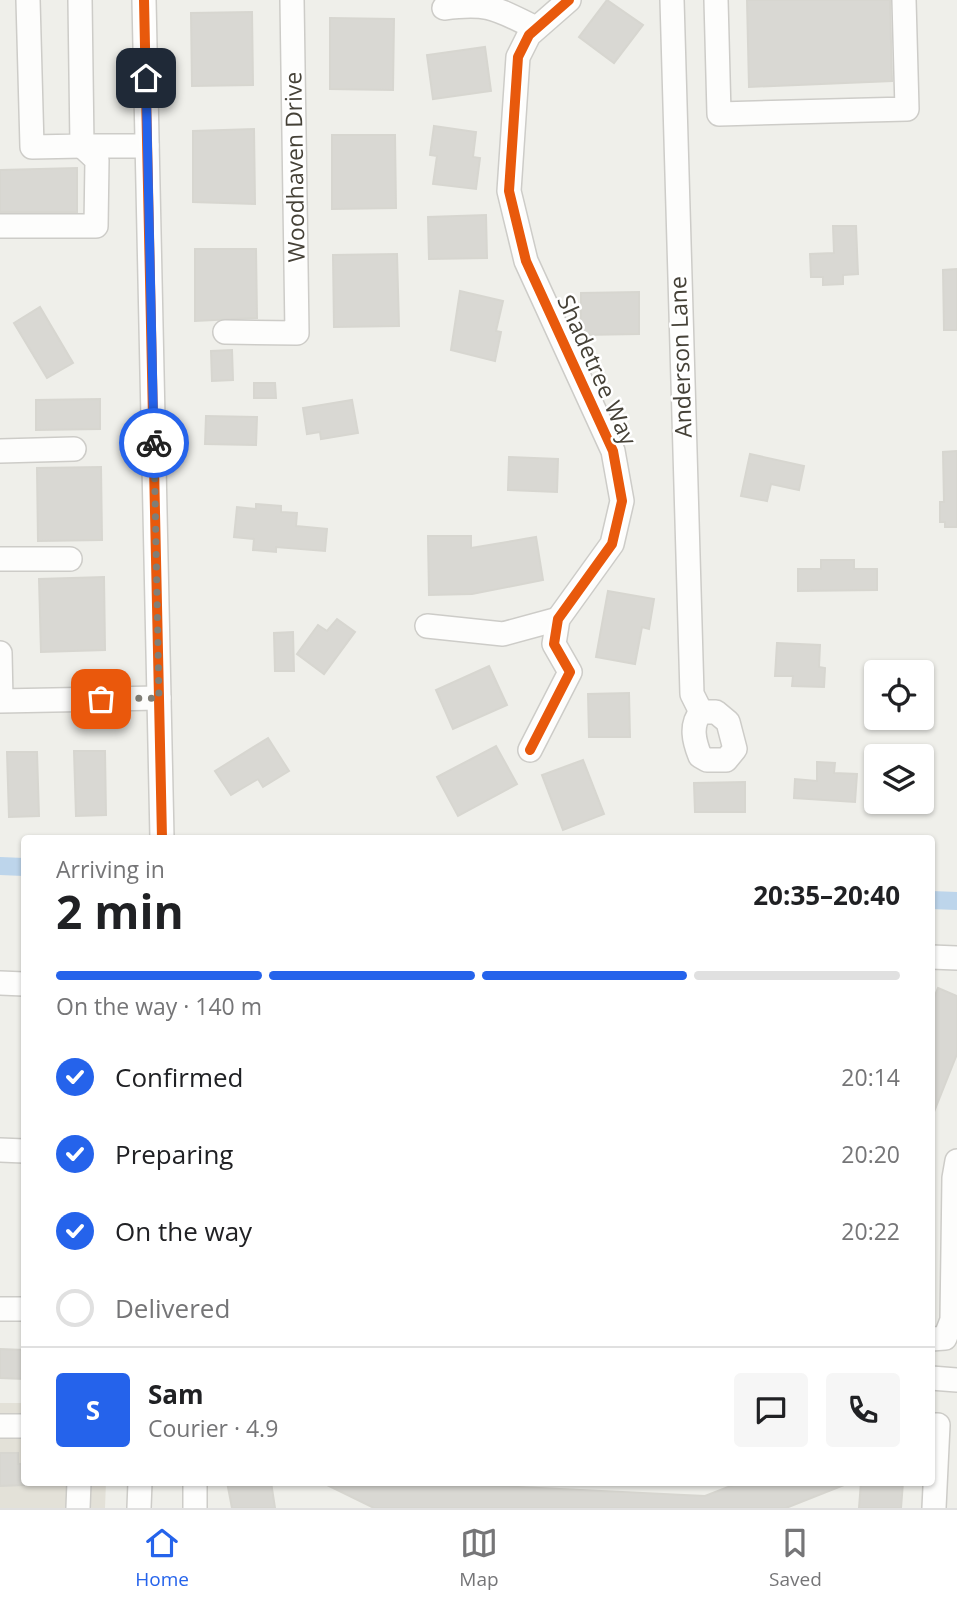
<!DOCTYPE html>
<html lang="en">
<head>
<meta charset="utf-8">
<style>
	:root { --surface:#fff; --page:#f6f6f6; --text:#202124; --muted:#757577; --line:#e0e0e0; --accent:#2563eb }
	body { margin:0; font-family:"Open Sans",sans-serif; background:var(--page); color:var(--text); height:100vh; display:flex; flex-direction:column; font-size:26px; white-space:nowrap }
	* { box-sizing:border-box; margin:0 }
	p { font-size:23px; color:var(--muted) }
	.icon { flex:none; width:38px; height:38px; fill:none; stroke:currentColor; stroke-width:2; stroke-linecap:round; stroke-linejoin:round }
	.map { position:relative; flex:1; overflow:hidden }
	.sheet { position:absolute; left:21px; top:835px; width:914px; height:651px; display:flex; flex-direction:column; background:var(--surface); border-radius:7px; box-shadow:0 2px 5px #0004 }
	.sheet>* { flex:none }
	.tools { position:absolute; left:864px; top:660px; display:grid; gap:14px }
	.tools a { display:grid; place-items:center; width:70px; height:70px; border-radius:7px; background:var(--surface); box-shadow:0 2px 5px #0004; font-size:35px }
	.pin { position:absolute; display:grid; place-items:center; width:60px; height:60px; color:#fff; margin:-30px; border-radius:14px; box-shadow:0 4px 10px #0006 }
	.courier { position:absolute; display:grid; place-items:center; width:70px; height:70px; margin:-35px; border:5px solid #2563eb; border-radius:50%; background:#fff; color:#222; box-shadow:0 2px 9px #0007 }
	.overview em { font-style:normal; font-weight:700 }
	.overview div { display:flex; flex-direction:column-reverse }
	.overview { display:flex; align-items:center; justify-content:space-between; height:119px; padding:0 35px }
	h1 { font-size:46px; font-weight:700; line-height:52px }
	.bar { display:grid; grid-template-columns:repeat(4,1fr); gap:10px 7px; align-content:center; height:84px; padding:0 35px }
	.bar i { height:9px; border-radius:5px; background:var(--line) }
	.bar .active { background:var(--accent) }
	.bar p { grid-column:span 4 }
	.line { display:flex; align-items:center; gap:18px; padding:0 35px; border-top:2px solid var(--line) }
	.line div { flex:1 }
	.round { display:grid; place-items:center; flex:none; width:74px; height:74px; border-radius:7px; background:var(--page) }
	ol { padding:0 35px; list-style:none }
	li { display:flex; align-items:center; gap:21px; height:77px }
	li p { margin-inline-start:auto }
	li .icon { padding:7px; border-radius:50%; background:var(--accent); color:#fff; stroke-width:4 }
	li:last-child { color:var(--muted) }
	li i { width:38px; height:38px; border:4px solid var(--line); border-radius:50% }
	.tabs { display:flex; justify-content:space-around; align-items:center; height:98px; border-top:2px solid var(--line); background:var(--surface); font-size:19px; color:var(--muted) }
	.tabs a { display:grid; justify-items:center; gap:4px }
	.tabs .active { color:var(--accent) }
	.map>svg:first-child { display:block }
	.residential { fill:#e3e1d8 }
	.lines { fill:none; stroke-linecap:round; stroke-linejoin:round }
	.canal { stroke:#bdd5eb; stroke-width:18 }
	.building { fill:#d9d8d3; stroke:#d7d6d0; stroke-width:2 }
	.minor-casing { stroke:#cdccc8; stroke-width:26 }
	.minor { stroke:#fdfdfc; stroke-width:23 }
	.cycleway-casing { stroke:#fff; stroke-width:15 }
	.cycleway { stroke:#e8590c; stroke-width:10 }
	.done { stroke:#807e76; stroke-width:7; stroke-dasharray:0 12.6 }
	.route { stroke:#2563eb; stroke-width:9 }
	.labels { text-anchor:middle; stroke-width:5; stroke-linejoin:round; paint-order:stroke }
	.street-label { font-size:23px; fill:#454137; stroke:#fff }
</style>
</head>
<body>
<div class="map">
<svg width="957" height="1508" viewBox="0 0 957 1508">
	<rect width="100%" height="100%" fill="#efefea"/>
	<!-- residential -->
	<polygon class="residential" points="0,1403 24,1403 24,1482 106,1482 105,1508 0,1508"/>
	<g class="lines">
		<!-- canal -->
		<g class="canal">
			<polyline points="0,866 24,867"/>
			<polyline points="931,900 957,901"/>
		</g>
	</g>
	<!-- building -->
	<g class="building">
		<polygon points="607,0 643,25 614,63 579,37"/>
		<polygon points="747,0 890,0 892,81 749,87"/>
		<polygon points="252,12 253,85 192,86 191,13"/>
		<polygon points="330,18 394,19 393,90 330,89"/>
		<polygon points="485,47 491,91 433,99 427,55"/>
		<polygon points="434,126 476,132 473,157 480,158 476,189 433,184 437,156 430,155"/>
		<polygon points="254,129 255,204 193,202 193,131"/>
		<polygon points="332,135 395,135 396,208 332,209"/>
		<polygon points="77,168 77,212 0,212 0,170"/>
		<polygon points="486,215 487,258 429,259 428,217"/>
		<polygon points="833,226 856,226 858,274 843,275 843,284 823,285 823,277 811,277 810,254 834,253"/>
		<polygon points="195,249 256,249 257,318 195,321"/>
		<polygon points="397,254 399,326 334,327 333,255"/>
		<polygon points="957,269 957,330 944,330 943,270"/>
		<polygon points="460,291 503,301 496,331 501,332 495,361 451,350"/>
		<polygon points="639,292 639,334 581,335 581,293"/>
		<polygon points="40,307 73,363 47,378 14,323"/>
		<polygon points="232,350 233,380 212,381 211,351"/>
		<polygon points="254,383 275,383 276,398 254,398"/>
		<polygon points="100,399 100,429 36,430 36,400"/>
		<polygon points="352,400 358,433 321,439 320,432 307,434 303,408"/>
		<polygon points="206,416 257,417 256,445 205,444"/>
		<polygon points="957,451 957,527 945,527 945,522 940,522 940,502 944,502 943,452"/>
		<polygon points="750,454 804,466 799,490 771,484 767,501 741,496"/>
		<polygon points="509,457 558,459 557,492 508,490"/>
		<polygon points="101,467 102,540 38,541 37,468"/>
		<polygon points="256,504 281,506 281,512 297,513 296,526 327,529 325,551 276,547 276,552 253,550 254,539 234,537 237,507 256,509"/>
		<polygon points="428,536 471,536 471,548 536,537 543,580 472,594 429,595"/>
		<polygon points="821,560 854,560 854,569 877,569 877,590 798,591 798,569 821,569"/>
		<polygon points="104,577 105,650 41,652 39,579"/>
		<polygon points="608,591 654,599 649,629 642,627 635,664 596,657"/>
		<polygon points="337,619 355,632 324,674 297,654 318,625 327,631"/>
		<polygon points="293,632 294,671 275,671 274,633"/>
		<polygon points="777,643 820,645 819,667 825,668 824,687 792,686 793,676 775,676"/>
		<polygon points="489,666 507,705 453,729 436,690"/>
		<polygon points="629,693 630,737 589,737 588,694"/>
		<polygon points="268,738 289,771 263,787 258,779 231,795 215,771"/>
		<polygon points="496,746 517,784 458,816 437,777"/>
		<polygon points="74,751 105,751 106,815 76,816"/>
		<polygon points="7,752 37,752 39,816 9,817"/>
		<polygon points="583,760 604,814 563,830 542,775"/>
		<polygon points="817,762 835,763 834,773 857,774 855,802 794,798 795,779 817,781"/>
		<polygon points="745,782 745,812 695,812 694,783"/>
		<polygon points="938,988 957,996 957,1054 932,1117 931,1005"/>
		<polygon points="0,1349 24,1350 24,1379 0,1378"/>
		<polygon points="0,1453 18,1453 18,1464 24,1464 24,1485 0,1486"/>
		<polygon points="227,1482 271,1482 275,1508 232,1508"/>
		<polygon points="321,1482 415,1482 705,1496 741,1482 849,1483 786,1508 374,1508"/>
		<polygon points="861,1482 903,1482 901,1508 859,1508"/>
	</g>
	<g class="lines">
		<!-- minor casing -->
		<g class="minor-casing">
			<g id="minor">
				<polyline points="28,0 32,147 82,146 80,0"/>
				<polyline points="144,0 162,838"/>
				<polyline points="672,0 692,694 701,712"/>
				<polyline points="716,0 719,114 907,109 904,0"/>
				<path d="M 444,8 C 490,2 496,9 536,28"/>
				<polyline points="82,146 147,146"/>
				<polyline points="0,226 96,226 97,160 82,146"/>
				<polyline points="225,332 297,333 292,0"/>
				<polyline points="0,451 74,449"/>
				<polyline points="0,559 70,559"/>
				<polyline points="427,626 503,634 558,619"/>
				<polyline points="0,653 1,700"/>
				<polyline points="0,701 159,698"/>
				<path d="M 701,712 L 716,712 L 728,722 L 735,749 L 726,760 L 707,760 L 700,756 C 694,741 690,725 701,712 Z"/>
				<polyline points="530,750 570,672 554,644 558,619 612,544 622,501 613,451 526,261 509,191 518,57 529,35 569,0"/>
				<polyline points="931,957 957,958"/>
				<polyline points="0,983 24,984"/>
				<polyline points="0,1150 24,1151"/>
				<polyline points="0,1309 24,1309"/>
				<polyline points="931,1339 945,1338 952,1320 954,1178 957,1161"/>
				<polyline points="931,1378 957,1380"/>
				<polyline points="931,1425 938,1425 934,1508"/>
				<polyline points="0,1426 24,1426"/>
				<polyline points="78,1508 79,1482"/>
				<polyline points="139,1508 140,1482"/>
				<polyline points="195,1508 195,1482"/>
			</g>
		</g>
		<!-- minor -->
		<use href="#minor" class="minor"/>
		<!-- cycleway casing -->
		<g class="cycleway-casing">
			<g id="cycleway">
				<polyline points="144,0 162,838"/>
				<polyline points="530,750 570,672 554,644 558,619 612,544 622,501 613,451 526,261 509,191 518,57 529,35 569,0"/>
			</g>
		</g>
		<!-- cycleway -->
		<use href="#cycleway" class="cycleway"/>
	</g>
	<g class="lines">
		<!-- done -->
		<polyline class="done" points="101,699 159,698 154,443"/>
		<!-- route -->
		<polyline class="route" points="146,78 154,443"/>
	</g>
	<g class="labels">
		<!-- street labels -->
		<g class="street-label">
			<text transform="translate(295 167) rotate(-91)" y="8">Woodhaven Drive</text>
			<text transform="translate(681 357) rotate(-92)" y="8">Anderson Lane</text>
			<text transform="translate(597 370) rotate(66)" y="8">Shadetree Way</text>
		</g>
	</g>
</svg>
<div class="tools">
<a><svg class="icon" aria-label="locate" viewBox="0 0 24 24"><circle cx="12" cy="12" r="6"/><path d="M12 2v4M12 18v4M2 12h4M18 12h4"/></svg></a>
<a><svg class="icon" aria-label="layers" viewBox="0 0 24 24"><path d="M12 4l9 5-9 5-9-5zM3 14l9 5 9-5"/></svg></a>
</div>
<div class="pin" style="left:101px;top:699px;background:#ea580c"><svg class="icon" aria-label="bag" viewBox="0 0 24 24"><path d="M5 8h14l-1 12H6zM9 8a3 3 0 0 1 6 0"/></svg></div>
<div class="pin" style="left:146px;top:78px;background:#1f2937"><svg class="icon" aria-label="home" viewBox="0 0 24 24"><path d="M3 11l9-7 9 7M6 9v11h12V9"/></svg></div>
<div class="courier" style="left:154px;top:443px"><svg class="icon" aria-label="bike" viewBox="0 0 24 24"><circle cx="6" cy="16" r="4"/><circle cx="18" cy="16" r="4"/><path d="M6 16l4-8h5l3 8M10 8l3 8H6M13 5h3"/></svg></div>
<section class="sheet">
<div class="overview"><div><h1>2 min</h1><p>Arriving in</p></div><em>20:35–20:40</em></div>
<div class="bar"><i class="active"></i><i class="active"></i><i class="active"></i><i></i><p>On the way · 140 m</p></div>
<ol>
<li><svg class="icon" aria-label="check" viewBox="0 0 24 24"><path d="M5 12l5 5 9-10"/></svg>Confirmed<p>20:14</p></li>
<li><svg class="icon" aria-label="check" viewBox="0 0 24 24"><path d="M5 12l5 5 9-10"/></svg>Preparing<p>20:20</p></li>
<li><svg class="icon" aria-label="check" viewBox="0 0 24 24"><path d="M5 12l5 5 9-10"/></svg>On the way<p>20:22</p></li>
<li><i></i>Delivered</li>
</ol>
<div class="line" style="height:126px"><b class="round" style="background:var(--accent);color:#fff">S</b><div><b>Sam</b><p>Courier · 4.9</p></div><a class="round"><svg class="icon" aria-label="chat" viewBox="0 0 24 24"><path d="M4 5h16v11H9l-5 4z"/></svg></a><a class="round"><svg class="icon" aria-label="phone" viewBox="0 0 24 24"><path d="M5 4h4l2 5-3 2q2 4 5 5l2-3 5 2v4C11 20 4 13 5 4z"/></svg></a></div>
</section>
</div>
<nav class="tabs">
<a class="active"><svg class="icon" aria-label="home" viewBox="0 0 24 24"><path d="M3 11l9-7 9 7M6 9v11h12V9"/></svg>Home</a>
<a><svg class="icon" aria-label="map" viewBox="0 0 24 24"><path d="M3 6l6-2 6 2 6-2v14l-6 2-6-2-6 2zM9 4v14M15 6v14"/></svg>Map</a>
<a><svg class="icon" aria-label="saved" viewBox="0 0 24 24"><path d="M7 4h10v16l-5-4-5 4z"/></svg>Saved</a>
</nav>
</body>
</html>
